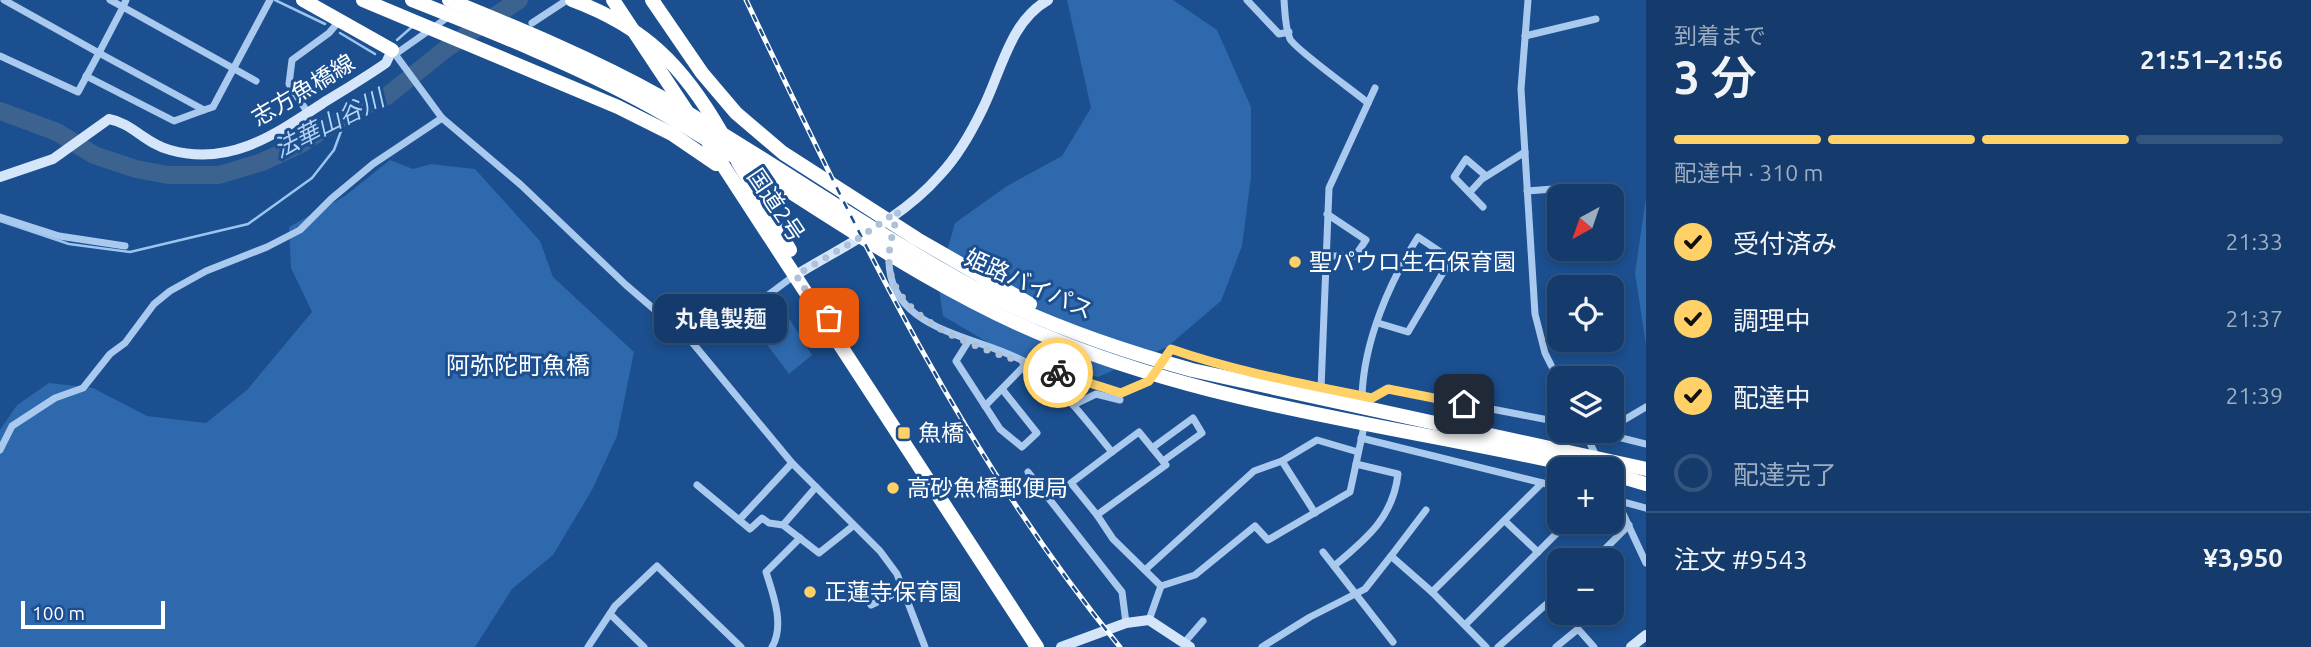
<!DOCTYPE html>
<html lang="ja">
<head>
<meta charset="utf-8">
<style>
	:root { --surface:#143b6b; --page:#214673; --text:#f1f3f6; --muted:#9dadc1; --line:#33557e; --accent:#ffd166 }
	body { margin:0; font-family:Ubuntu,"Noto Sans JP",sans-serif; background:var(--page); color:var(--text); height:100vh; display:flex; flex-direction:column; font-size:26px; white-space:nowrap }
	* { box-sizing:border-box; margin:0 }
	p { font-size:23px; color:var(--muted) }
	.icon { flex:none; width:38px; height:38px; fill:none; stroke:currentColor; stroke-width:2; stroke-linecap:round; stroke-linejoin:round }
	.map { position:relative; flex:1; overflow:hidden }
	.side { display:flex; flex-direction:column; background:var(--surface); width:665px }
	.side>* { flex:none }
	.needle { width:46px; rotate:220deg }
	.buttons { position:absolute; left:1547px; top:184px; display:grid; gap:14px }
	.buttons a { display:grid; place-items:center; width:77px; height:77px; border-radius:14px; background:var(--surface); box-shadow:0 4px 10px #0003,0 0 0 2px var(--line); font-size:35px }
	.scale { position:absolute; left:21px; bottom:18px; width:144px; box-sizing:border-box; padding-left:7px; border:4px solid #fff; border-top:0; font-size:19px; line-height:24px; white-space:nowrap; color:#fff; -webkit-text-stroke:5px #1b4f8f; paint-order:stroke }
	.pin { position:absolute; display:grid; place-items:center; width:60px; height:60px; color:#fff; margin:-30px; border-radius:14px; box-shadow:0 4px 10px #0006 }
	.courier { position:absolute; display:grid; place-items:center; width:70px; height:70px; margin:-35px; border:5px solid #ffd166; border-radius:50%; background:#fff; color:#222; box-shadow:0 2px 9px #0007 }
	.bubble { position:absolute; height:49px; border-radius:14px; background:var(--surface); box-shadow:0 4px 10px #0003,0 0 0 2px var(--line); font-size:23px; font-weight:600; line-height:49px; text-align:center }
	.headline em { font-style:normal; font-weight:600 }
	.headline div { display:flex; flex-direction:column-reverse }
	.headline { display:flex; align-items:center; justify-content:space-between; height:119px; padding:0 28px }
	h1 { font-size:46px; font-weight:600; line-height:52px }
	.bar { display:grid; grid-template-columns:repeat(4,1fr); gap:10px 7px; align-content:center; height:84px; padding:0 28px }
	.bar i { height:9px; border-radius:5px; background:var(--line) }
	.bar .selected { background:var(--accent) }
	.bar p { grid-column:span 4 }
	.line { display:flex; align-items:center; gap:18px; padding:0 28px; border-top:2px solid var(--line) }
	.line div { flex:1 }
	ol { padding:0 28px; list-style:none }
	li { display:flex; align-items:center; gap:21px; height:77px }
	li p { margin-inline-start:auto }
	li .icon { padding:7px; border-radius:50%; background:var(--accent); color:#111; stroke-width:4 }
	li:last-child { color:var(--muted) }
	li i { width:38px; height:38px; border:4px solid var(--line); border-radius:50% }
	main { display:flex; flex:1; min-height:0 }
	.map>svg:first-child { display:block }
	.green { fill:#2e69ad }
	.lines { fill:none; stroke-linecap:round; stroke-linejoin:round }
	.stream { stroke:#9cc4f0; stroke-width:2.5 }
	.river { stroke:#3c6290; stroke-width:18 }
	.street { stroke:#a9c9ee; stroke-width:7 }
	.secondary { stroke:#d6e6fa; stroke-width:10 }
	.highway { stroke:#fff; stroke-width:14 }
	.rail-casing { stroke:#fff; stroke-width:5 }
	.rail { stroke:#1b4f8f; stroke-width:2.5; stroke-dasharray:8; stroke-linecap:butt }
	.done { stroke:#afc1d8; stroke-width:7; stroke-dasharray:0 12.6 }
	.route { stroke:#ffd166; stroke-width:9 }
	.poi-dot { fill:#ffd166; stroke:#1b4f8f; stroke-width:2.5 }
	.labels { text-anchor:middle; stroke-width:6; stroke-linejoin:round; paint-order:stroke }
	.street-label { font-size:23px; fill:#fff; stroke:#1b4f8f }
	.poi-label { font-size:23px; fill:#fff; stroke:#1b4f8f; text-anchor:start }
	.water-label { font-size:24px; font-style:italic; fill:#b5d3f5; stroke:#1b4f8f }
	.neighbourhood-label { font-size:24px; fill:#fff; stroke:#1b4f8f }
</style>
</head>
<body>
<main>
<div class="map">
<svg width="1646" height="647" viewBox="0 0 1646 647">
	<rect width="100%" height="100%" fill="#1b4f8f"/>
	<!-- green -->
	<g class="green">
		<polygon points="1067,0 1173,0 1217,30 1251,107 1251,177 1242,246 1221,301 1167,347 1098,377 1011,356 943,316 938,282 955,223 1007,186 1062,156 1091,108"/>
		<polygon points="390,160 413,169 431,164 475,169 540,241 553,277 634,352 617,436 592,490 553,555 512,589 475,647 0,647 0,430 17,405 49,383 93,388 147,416 206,423 247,390 312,312 291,268 289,227 345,196"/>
		<polygon points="1646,198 1646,345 1635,273"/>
		<polygon points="775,296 812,355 789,374 744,314"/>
	</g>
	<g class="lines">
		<!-- stream -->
		<g class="stream">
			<polyline points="275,0 325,24"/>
			<polyline points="340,33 375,54"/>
			<polyline points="397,40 413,26"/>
			<polyline points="0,221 69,244 130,252 248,224 312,178 334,150 347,115"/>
		</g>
		<!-- river -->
		<polyline class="river" points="0,111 57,132 94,155 136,169 168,175 219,175 262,162 301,144 352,112 387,96 447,48 519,0"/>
		<!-- street -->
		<g class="street">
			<polyline points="110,0 123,7 99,53 204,110 213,107 270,0"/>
			<polyline points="126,0 123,7 256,81"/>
			<polyline points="1247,0 1279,34 1289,32"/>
			<path d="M 1284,0 C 1285,12 1285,28 1290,39 C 1295,49 1355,92 1368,103"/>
			<polyline points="1528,0 1521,89 1535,314 1545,353 1559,381"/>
			<polyline points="532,23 567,0"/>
			<polyline points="1525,36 1596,19"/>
			<polyline points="392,50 442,118 521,185 626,285 691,341 792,463 880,551 897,574 925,647"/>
			<polyline points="397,53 451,15"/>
			<polyline points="0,56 78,92 99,53 4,0"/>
			<polyline points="86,76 174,121 204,110"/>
			<polyline points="308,113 289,84 292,60 329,33 340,20"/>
			<polyline points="1527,191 1566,188"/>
			<polyline points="1470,192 1482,179 1525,152"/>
			<polyline points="1483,207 1454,177 1466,159 1486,176"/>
			<polyline points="0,217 59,236 125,246"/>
			<path d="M 889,256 C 886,333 980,335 1027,363 C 1059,383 1088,423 1112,452 L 1139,432 L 1166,465 L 1097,515 L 1113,539 L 1161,586 L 1149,620"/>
			<polyline points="1326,256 1355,256 1366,240 1327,214"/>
			<polyline points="691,341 764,298 795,275"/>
			<polyline points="968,342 956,361 1000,429 1022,447 1037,433 1002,389"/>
			<polyline points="1321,389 1329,188 1375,88"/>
			<path d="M 1362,396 C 1364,341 1389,283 1418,237 L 1451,259 L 1408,332 L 1378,323"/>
			<polyline points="1073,405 1096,394 1120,400"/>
			<polyline points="985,406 1027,363 1121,393 1149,381 1171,349 1252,373 1372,398 1388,389 1559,422"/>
			<polyline points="1612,427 1646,407"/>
			<polyline points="1584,430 1602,469"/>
			<polyline points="1590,430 1646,444"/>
			<polyline points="1361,438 1559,487"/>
			<polyline points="1152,448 1193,418 1202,433 1163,461"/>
			<polyline points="0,450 12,426 55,398 83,388 110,354 125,343 154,304 170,291 206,271 267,247 300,230 331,199 373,164 442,118"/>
			<polyline points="1282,461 1315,513"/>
			<polyline points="1028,472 1122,592 1126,623"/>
			<polyline points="697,485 750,529 762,518 769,523 783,525 819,553 853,526"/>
			<polyline points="1612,490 1646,563"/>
			<polyline points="1616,500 1646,508"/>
			<polyline points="1097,515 1071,483 1112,452"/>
			<polyline points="739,520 792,463"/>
			<polyline points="1505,521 1538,552"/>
			<polyline points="783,525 816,487"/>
			<polyline points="1323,552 1393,642"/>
			<polyline points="1391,556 1426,510"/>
			<polyline points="1594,560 1629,525"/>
			<path d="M 1334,566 C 1366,539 1393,518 1398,474 L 1356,464"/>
			<polyline points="1145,570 1254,471 1282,461 1317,440 1358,452"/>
			<polyline points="1161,586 1195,575 1255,526 1268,540 1350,492 1365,422"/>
			<polyline points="1432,592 1486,647"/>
			<polyline points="871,605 902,590"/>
			<polyline points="610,614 644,647"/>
			<polyline points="1465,625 1568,522"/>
			<polyline points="1184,643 1203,621"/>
			<polyline points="588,647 615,606 657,566 741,647"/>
			<path d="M 772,647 C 785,625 773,594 766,572 L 800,538"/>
			<polyline points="1262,647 1310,617 1365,589 1391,556 1432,592 1542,483"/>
			<polyline points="1498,647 1559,593"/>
			<polyline points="1556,647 1578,629 1594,647"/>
		</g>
		<!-- secondary -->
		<g class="secondary">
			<path d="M 0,177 L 53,159 L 109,119 C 132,123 146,144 170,150 C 230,167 276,134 323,103 C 344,90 366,77 386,63 L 392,50"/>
			<path d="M 796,275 C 845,245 902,219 940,175 C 958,156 972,131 983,108 C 1001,72 1010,21 1048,0"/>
			<polyline points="1061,647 1126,623 1149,620 1190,647"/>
			<polyline points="1631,647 1646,635"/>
		</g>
		<!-- highway -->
		<g class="highway">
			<polyline points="303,0 392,50"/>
			<polyline points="363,0 618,107 672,134 716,164"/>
			<path d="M 412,0 C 493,32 576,65 652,107 C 788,183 912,283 1058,341 C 1227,409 1413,428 1589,469"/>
			<path d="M 449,0 C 520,29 593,59 661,97 C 762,155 857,223 960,280 C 1032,320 1112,348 1192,370 L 1646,469"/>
			<path d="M 572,0 C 645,27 683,66 721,132"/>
			<polyline points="613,0 686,110"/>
			<polyline points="652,0 702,73 736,113 783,153 917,239 1030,304"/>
			<polyline points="709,144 1037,647"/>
			<polyline points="738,162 790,250"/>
			<polyline points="1612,474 1646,484"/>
		</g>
		<!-- rail casing -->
		<g class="rail-casing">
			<path id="rail" d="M 746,0 C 854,226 960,452 1120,647"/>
		</g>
		<!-- rail -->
		<use href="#rail" class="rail"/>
	</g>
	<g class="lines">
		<!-- done -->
		<path class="done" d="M 829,318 L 828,325 L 796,275 L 856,240 L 898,211 C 895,226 889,243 889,259 C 889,329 1005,356 1058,373"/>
		<!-- route -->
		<path class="route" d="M 1058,373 L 1121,393 L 1149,381 L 1171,349 C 1237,372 1304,384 1372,398 L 1388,389 L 1464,404"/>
	</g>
	<!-- markers -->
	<g class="poi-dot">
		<circle cx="1295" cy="262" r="7"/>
		<rect x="897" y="426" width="14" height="14" rx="3.5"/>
		<circle cx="893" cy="488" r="7"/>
		<circle cx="810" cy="592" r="7"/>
	</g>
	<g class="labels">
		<!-- street labels -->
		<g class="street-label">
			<text transform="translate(303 90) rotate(-31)" y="8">志方魚橋線</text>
			<text transform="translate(776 205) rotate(56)" y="8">国道2号</text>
			<text transform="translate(1029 284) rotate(24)" y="8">姫路バイパス</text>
		</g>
		<!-- poi labels -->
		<g class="poi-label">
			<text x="1309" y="270">聖パウロ生石保育園</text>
			<text x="918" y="441">魚橋</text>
			<text x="907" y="496">高砂魚橋郵便局</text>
			<text x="824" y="600">正蓮寺保育園</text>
		</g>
		<!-- water labels -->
		<g class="water-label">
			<text transform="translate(329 124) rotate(-27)" y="8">法華山谷川</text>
		</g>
		<!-- neighbourhood labels -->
		<g class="neighbourhood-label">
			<text x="518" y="374">阿弥陀町魚橋</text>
		</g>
	</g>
</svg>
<div class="buttons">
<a><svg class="needle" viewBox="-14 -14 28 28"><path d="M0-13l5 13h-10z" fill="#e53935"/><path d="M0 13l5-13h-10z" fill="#9dadc1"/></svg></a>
<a><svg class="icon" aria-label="locate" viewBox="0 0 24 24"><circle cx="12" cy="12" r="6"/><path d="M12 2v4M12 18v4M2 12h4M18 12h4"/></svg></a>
<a><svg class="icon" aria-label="layers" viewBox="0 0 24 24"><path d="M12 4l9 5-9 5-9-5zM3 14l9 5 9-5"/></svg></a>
<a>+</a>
<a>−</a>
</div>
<div class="scale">100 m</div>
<div class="pin" style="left:829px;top:318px;background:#ea580c"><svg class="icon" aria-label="bag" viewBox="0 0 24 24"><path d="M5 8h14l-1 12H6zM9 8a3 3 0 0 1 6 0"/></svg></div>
<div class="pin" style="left:1464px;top:404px;background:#1f2937"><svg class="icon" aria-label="home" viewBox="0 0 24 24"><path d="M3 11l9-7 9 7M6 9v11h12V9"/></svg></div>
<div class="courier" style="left:1058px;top:373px"><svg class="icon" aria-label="bike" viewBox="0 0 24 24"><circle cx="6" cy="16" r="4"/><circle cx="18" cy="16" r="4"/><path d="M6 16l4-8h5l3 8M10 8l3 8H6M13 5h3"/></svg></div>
<div class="bubble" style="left:654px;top:294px;width:133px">丸亀製麺</div>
</div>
<section class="side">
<div class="headline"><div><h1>3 分</h1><p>到着まで</p></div><em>21:51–21:56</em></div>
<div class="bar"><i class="selected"></i><i class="selected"></i><i class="selected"></i><i></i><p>配達中 · 310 m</p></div>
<ol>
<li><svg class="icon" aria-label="check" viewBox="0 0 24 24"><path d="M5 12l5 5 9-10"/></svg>受付済み<p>21:33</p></li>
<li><svg class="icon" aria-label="check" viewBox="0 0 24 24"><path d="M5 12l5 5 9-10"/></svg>調理中<p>21:37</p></li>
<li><svg class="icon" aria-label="check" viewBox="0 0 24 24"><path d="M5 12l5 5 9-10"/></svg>配達中<p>21:39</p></li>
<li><i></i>配達完了</li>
</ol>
<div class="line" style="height:91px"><div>注文 #9543</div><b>¥3,950</b></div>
</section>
</main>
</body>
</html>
